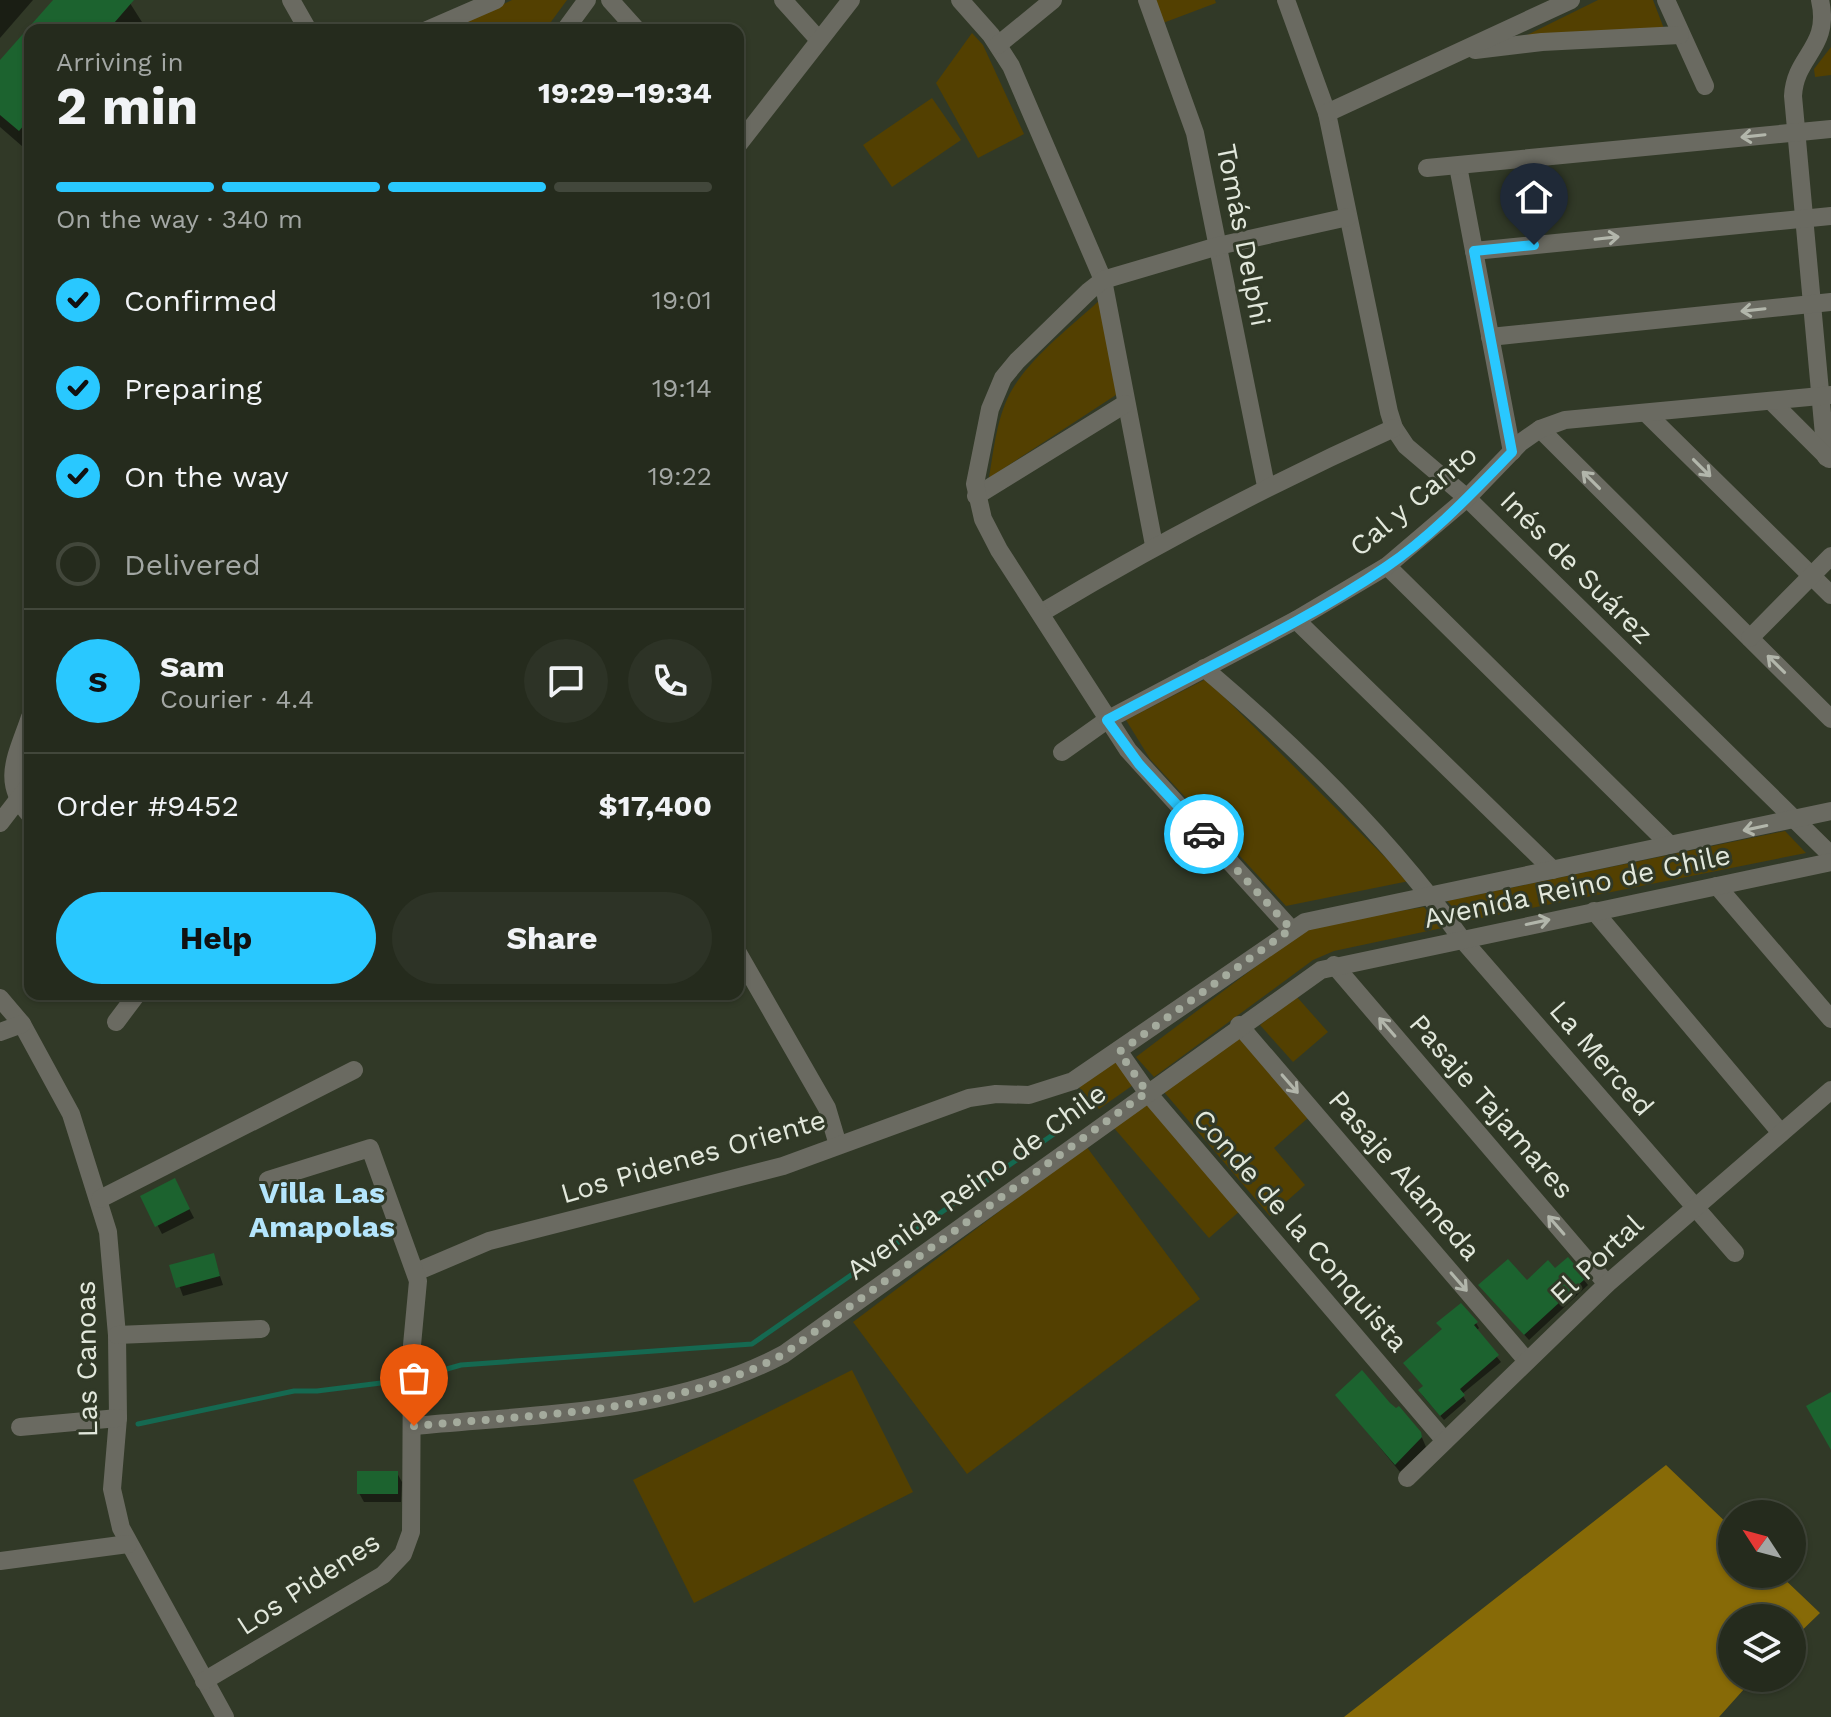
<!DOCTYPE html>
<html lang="en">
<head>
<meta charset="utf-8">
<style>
	:root { --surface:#252b1d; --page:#2d3326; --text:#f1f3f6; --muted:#a3a7a4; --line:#42473b; --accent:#29c8ff }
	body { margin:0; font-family:"Work Sans",sans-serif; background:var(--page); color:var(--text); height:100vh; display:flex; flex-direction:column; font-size:30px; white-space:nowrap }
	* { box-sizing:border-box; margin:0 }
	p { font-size:26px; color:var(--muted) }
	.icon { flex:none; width:44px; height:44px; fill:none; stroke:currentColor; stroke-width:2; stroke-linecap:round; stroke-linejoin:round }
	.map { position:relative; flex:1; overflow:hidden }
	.sheet { position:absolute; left:24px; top:24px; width:720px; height:976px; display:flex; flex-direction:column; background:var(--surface); border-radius:16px; box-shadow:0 2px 6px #0004,0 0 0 2px var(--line) }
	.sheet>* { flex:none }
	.needle { width:52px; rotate:306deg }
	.tools { position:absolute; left:1718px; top:1500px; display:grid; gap:16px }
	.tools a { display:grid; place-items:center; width:88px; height:88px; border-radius:50%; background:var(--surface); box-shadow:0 2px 6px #0004,0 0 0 2px var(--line); font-size:40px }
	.pin { position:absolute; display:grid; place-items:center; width:68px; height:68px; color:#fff; margin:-82px -34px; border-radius:50% 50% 50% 0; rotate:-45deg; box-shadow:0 0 8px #0007 }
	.pin .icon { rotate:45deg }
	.courier { position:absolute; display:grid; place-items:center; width:80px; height:80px; margin:-40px; border:6px solid #29c8ff; border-radius:50%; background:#fff; color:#222; box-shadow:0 2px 10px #0007 }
	.headline em { font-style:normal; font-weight:700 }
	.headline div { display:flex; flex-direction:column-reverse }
	.headline { display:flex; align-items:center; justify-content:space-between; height:136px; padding:0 32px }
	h1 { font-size:52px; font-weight:700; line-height:60px }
	.bar { display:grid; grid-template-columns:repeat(4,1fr); gap:12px 8px; align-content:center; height:96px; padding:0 32px }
	.bar i { height:10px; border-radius:6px; background:var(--line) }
	.bar .active { background:var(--accent) }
	.bar p { grid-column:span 4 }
	.line { display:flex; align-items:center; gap:20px; padding:0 32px; border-top:2px solid var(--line) }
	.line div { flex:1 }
	.round { display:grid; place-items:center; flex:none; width:84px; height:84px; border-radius:42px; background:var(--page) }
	ol { padding:0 32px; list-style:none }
	li { display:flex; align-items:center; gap:24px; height:88px }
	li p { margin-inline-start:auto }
	li .icon { padding:8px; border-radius:50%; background:var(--accent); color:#111; stroke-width:4 }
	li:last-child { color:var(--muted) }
	li i { width:44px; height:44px; border:4px solid var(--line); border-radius:50% }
	.primary-button { display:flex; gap:16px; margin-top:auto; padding:16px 32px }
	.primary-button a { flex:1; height:92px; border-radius:48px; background:var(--accent); color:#111; font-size:32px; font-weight:700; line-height:92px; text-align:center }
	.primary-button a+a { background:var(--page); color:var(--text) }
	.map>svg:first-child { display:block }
	.green { fill:#534001 }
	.forest { fill:#876a07 }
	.shadow { fill:#0007 }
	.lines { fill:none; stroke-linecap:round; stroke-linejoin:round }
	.stream { stroke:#156951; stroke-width:5 }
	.building { fill:#1c632f }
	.minor { stroke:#6a6a61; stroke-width:18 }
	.oneway { stroke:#b2b6ab }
	.done { stroke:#a4ab9d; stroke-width:8; stroke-dasharray:0 14.4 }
	.route { stroke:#29c8ff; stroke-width:10 }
	.labels { text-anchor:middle; stroke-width:6; stroke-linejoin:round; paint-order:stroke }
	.street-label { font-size:28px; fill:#e2e8dc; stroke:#313927 }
	.neighbourhood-label { font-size:30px; font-weight:bold; fill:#b4e5fc; stroke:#313927 }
</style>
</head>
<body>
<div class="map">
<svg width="1831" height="1717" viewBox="0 0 1831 1717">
	<rect width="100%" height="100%" fill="#313927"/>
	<!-- green -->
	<g class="green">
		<polygon points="512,0 567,0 545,30 448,30"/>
		<polygon points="1155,0 1215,0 1216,3 1163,23"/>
		<polygon points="1598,0 1653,0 1666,34 1503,47"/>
		<polygon points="972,33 983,45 1024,134 978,158 936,83"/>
		<polygon points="1831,47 1831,75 1815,77 1814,69"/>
		<polygon points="932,98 961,140 892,187 863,145"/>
		<path d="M 1101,299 L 1119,393 L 989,478 C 994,449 997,414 1013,388 C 1034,354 1072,326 1101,299 Z"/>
		<polygon points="1206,679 1409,881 1286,906 1150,759 1126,720"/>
		<polygon points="1785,831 1806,853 1466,921 1447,901"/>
		<polygon points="1424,907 1442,928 1334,951 1313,960 1154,1077 1136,1057 1296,936 1316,925"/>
		<polygon points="1297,997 1328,1032 1293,1062 1260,1025"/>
		<polygon points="1240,1037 1309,1117 1274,1148 1305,1185 1270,1216 1164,1092"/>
		<polygon points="1117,1060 1136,1083 1099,1109 1077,1085"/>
		<polygon points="1149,1101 1241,1210 1209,1238 1114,1128"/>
		<polygon points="1086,1146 1200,1299 967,1474 853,1322"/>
		<polygon points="852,1370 913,1492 694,1603 633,1480"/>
	</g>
	<!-- forest -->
	<polygon class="forest" points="1666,1465 1732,1528 1732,1574 1779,1574 1820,1613 1792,1640 1792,1618 1732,1618 1732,1678 1754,1678 1719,1717 1344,1717"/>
	<!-- shadow -->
	<g class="shadow">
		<polygon points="0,0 33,0 0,38"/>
		<polygon points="55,0 128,0 147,30 30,30 30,153 0,127 0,63"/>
		<polygon points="179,1189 194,1218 162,1234 143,1197"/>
		<polygon points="213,1255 223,1285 183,1296 172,1266"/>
		<polygon points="1568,1260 1588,1285 1529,1340 1481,1286 1526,1283 1555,1271"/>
		<polygon points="1476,1323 1479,1328 1476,1331 1501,1362 1462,1394 1466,1401 1444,1420 1423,1396 1420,1391 1425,1387 1408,1368"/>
		<polygon points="1337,1395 1397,1411 1420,1433 1426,1447 1400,1472"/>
		<polygon points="397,1473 402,1482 401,1502 364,1502 359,1493"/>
	</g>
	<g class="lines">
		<!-- stream -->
		<g class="stream">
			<polyline points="429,1374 461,1365 752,1344 1064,1127"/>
			<polyline points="138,1424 294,1391 317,1391 397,1381"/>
		</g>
	</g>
	<!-- building -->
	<g class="building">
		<polygon points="53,0 134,0 108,30 30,30 30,118 19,131 0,115 0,60"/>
		<polygon points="175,1178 190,1209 155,1227 140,1196"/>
		<polygon points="214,1253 220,1276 176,1288 169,1265"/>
		<polygon points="1568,1257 1586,1278 1524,1335 1478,1285 1508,1259 1527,1280 1548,1260 1555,1268"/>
		<polygon points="1461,1303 1478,1322 1474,1325 1499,1355 1460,1389 1465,1395 1440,1416 1418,1390 1423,1386 1403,1363 1442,1329 1436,1323"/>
		<polygon points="1362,1370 1390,1403 1396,1408 1399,1406 1421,1432 1422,1437 1395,1465 1335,1395"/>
		<polygon points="1831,1392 1831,1450 1806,1406"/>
		<rect x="357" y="1471" width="41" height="23"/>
	</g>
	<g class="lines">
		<!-- minor -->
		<g class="minor">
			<polyline points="291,0 308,30"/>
			<polyline points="610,0 637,30"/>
			<polyline points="783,0 819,40"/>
			<polyline points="960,0 991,35 1011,66 1103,280 1154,545"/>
			<polyline points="1147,0 1195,133 1266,486"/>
			<polyline points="1286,0 1327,113 1389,412 1394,428 1406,446 1467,498 1831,855"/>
			<polyline points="1666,0 1705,86"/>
			<path d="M 1820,0 C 1831,48 1795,55 1793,96 L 1826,457"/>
			<polyline points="427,30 496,0"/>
			<polyline points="565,30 587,0"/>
			<polyline points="998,45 1053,0"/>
			<polyline points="1475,50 1542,42 1680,35"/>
			<polyline points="1327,113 1571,0"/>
			<polyline points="738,145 851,0"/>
			<polyline points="1458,166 1512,452"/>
			<polyline points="1427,168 1831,129"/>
			<polyline points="1474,251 1831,216"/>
			<polyline points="1490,337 1831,302"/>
			<polyline points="1771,401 1829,459"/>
			<polyline points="1646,413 1831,595"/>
			<polyline points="1540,429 1831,719"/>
			<polyline points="976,496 1125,404"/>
			<polyline points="1387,566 1670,845"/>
			<path d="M 1041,613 C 1156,544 1272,483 1394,428"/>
			<polyline points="1296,620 1553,870"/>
			<polyline points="1750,638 1831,556"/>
			<path d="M 1204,668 C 1298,748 1389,837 1461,938 L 1735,1253"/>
			<path d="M 30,717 C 17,756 0,781 30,815"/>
			<polyline points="1062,752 1107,720 1296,620 1387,566 1467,498 1520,443 1540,429 1565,420 1831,395"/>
			<polyline points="0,823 30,784"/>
			<polyline points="1717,886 1831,1019"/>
			<polyline points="1594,911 1781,1133"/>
			<polyline points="1291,929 1128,750 999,550 983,519 975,484 990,409 1003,378 1017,361 1089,291 1103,280 1218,246 1348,217"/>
			<polyline points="738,953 827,1108 838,1145"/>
			<polyline points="1334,965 1607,1284"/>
			<polyline points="0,998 22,1024 71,1114 108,1232 117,1335 118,1418 112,1489 121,1528 225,1717"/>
			<polyline points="116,1022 137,994"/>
			<polyline points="1239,1025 1527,1361"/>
			<polyline points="0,1032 22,1024"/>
			<polyline points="1119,1052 1147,1092 1445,1441"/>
			<polyline points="100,1199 354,1070"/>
			<polyline points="416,1272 489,1241 783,1166 969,1098 996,1094 1029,1095 1073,1081 1305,922 1831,811"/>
			<polyline points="117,1335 261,1329"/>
			<path d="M 414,1426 C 537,1414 672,1414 784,1354 L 1321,970 L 1831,862"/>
			<polyline points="20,1427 118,1418"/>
			<polyline points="1407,1478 1607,1284 1831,1090"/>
			<polyline points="0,1561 128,1544"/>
			<polyline points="204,1681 383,1575 403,1554 411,1532 412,1345 418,1281 370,1148 268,1180"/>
		</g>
	</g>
	<!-- one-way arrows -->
	<defs><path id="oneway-shaft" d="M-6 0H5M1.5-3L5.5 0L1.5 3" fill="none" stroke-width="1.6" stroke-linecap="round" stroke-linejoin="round" transform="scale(2)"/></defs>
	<g class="oneway">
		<use href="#oneway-shaft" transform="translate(1753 136) rotate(174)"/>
		<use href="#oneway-shaft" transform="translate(1607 238) rotate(-6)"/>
		<use href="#oneway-shaft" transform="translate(1753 310) rotate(174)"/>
		<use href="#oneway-shaft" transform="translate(1702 468) rotate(45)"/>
		<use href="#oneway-shaft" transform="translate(1591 480) rotate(-135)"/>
		<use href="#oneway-shaft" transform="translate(1776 664) rotate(-135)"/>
		<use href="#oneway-shaft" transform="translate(1755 828) rotate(168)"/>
		<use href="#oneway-shaft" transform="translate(1538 922) rotate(-12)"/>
		<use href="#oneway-shaft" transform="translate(1387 1027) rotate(-131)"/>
		<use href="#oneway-shaft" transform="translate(1290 1084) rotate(49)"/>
		<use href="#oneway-shaft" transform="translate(1556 1225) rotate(-131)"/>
		<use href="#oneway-shaft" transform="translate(1459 1282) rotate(49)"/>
	</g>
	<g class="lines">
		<!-- done -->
		<path class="done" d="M 414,1426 C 537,1414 673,1414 784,1354 L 1147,1092 L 1119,1052 L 1291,929 L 1204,834"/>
		<!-- route -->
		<path class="route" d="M 1204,834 L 1139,764 L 1107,720 C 1199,670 1299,626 1386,567 C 1432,536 1473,492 1512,452 L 1474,251 L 1534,245"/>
	</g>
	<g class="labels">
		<!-- street labels -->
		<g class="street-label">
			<text transform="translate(1244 235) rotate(79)" y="10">Tomás Delphi</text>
			<text transform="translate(1413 500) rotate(-40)" y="10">Cal y Canto</text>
			<text transform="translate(1577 567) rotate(45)" y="10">Inés de Suárez</text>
			<text transform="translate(1577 886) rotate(-12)" y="10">Avenida Reino de Chile</text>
			<text transform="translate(1602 1058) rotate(49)" y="10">La Merced</text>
			<text transform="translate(1492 1106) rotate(49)" y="10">Pasaje Tajamares</text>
			<text transform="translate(693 1156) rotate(-16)" y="10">Los Pidenes Oriente</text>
			<text transform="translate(1405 1175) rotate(49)" y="10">Pasaje Alameda</text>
			<text transform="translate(976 1181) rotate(-36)" y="10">Avenida Reino de Chile</text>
			<text transform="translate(1301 1230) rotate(49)" y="10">Conde de la Conquista</text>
			<text transform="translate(1596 1259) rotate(-43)" y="10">El Portal</text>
			<text transform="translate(86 1359) rotate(-91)" y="10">Las Canoas</text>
			<text transform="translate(308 1583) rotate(-33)" y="10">Los Pidenes</text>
		</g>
		<!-- neighbourhood labels -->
		<g class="neighbourhood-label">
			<text x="322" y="1203">Villa Las<tspan x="322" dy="34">Amapolas</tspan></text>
		</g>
	</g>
</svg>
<div class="tools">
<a><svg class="needle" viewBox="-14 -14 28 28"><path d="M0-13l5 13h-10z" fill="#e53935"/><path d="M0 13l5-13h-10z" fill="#a3a7a4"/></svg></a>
<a><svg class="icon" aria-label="layers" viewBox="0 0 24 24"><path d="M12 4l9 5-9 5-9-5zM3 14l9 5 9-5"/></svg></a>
</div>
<div class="pin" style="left:414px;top:1426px;background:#ea580c"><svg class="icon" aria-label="bag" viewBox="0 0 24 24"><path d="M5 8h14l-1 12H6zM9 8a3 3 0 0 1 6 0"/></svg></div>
<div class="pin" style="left:1534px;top:245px;background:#1f2937"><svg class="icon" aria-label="home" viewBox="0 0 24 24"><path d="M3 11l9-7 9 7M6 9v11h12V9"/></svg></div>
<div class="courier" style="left:1204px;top:834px"><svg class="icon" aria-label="car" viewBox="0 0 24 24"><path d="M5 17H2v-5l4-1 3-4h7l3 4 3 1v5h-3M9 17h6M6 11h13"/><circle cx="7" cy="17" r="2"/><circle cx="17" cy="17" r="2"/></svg></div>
<section class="sheet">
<div class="headline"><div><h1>2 min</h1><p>Arriving in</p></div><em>19:29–19:34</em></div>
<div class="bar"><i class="active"></i><i class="active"></i><i class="active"></i><i></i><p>On the way · 340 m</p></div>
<ol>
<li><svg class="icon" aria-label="check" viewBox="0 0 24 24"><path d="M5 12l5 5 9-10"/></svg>Confirmed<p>19:01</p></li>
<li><svg class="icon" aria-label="check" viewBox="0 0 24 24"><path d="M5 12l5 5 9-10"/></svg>Preparing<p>19:14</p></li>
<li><svg class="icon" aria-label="check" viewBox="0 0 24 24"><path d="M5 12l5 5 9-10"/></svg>On the way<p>19:22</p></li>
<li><i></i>Delivered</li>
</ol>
<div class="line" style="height:144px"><b class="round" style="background:var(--accent);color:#111">S</b><div><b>Sam</b><p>Courier · 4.4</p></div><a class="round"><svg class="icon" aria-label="chat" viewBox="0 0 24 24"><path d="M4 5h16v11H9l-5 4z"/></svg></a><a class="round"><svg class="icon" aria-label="phone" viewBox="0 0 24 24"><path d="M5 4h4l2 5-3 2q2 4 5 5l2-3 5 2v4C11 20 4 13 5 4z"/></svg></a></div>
<div class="line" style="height:104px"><div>Order #9452</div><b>$17,400</b></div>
<div class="primary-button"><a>Help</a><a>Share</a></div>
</section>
</div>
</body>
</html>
